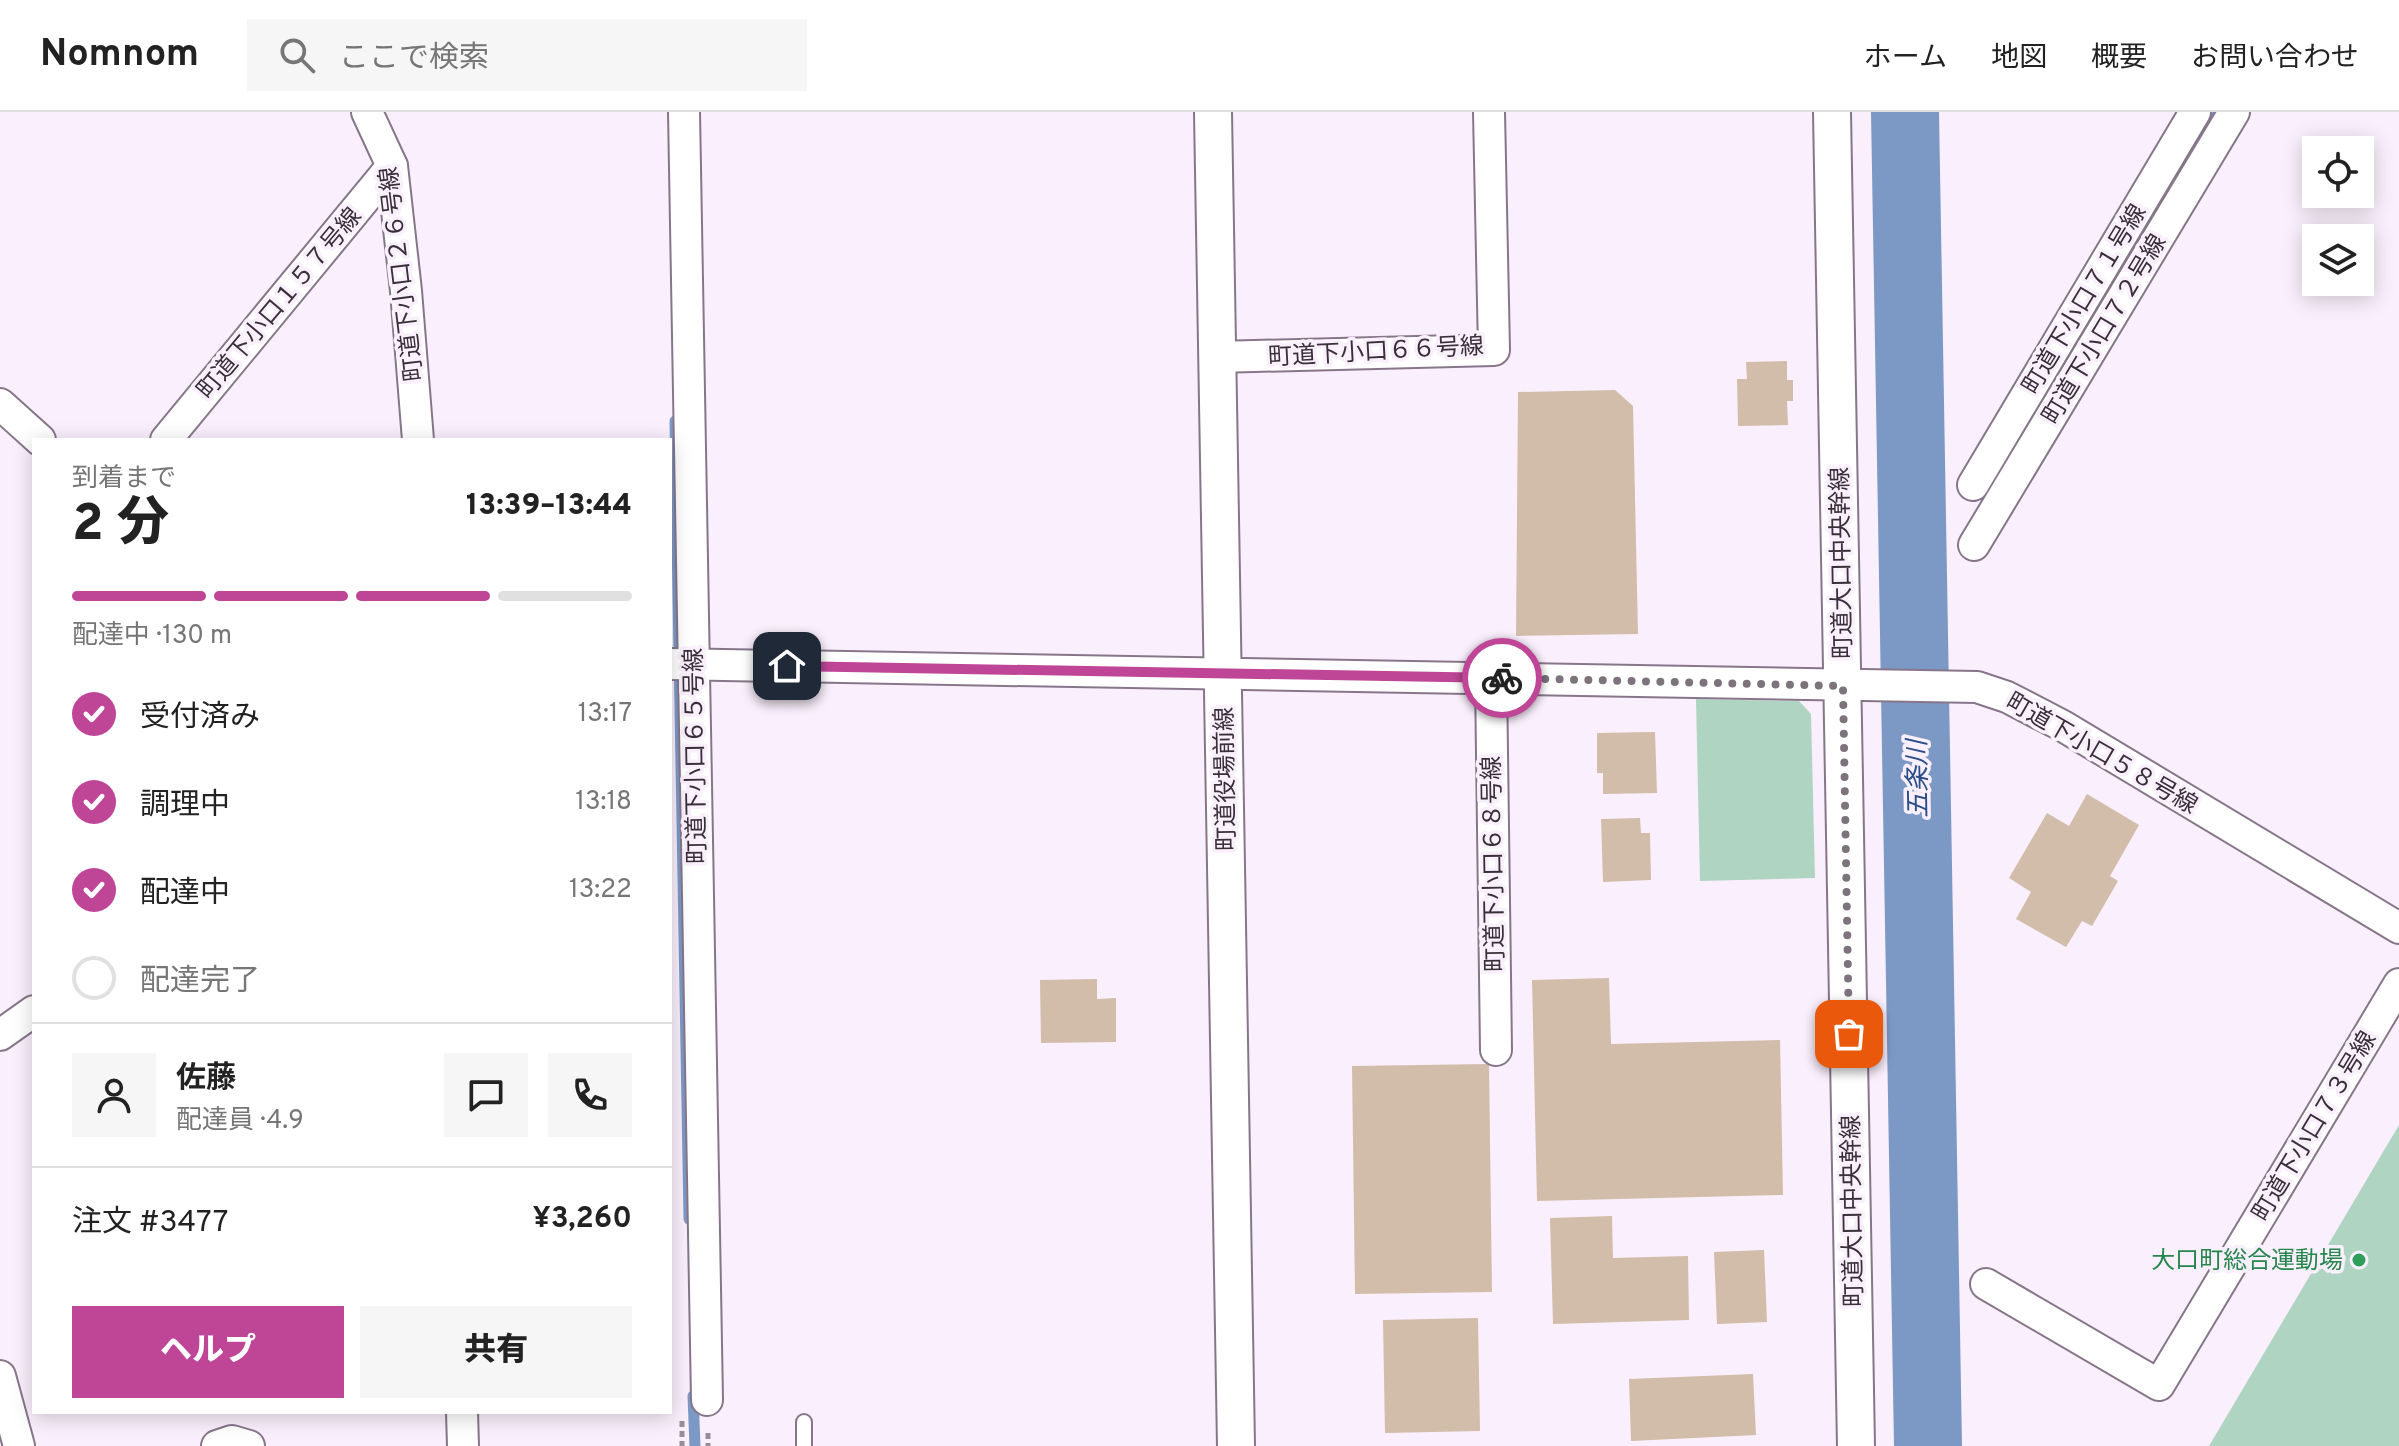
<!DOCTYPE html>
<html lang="ja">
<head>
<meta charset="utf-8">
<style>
	:root { --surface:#fff; --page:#f6f6f6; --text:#222; --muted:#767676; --line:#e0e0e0; --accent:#bf4597 }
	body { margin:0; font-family:Overpass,"Noto Sans JP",sans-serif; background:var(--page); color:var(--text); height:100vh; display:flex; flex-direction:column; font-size:30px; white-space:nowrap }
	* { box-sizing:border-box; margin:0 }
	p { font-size:26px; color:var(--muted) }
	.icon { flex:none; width:44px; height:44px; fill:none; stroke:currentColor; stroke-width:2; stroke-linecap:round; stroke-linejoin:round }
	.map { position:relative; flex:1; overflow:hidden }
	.panel { position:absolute; left:32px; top:326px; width:640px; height:976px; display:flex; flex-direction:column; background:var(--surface); border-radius:0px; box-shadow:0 4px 20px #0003 }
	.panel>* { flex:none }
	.tools { position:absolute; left:2302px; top:24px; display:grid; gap:16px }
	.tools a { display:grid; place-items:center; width:72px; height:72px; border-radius:0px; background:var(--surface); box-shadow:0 4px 20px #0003; font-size:40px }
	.pin { position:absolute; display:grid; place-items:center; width:68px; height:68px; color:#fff; margin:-34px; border-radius:16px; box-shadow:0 4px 12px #0006 }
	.courier { position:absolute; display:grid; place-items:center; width:80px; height:80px; margin:-40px; border:6px solid #bf4597; border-radius:50%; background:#fff; color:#222; box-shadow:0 2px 10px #0007 }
	.summary em { font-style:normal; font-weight:800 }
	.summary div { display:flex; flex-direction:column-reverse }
	.summary { display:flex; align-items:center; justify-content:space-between; height:136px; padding:0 40px }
	h1 { font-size:52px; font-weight:800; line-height:60px }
	.bar { display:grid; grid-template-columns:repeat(4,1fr); gap:12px 8px; align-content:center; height:96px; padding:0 40px }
	.bar i { height:10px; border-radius:6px; background:var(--line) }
	.bar .active { background:var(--accent) }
	.bar p { grid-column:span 4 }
	.line { display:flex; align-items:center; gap:20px; padding:0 40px; border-top:2px solid var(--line) }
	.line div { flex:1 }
	.round { display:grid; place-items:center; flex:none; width:84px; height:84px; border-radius:0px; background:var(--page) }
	ol { padding:0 40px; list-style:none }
	li { display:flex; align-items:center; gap:24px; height:88px }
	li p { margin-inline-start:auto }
	li .icon { padding:8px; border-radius:50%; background:var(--accent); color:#fff; stroke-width:4 }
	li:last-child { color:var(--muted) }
	li i { width:44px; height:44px; border:4px solid var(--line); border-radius:50% }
	.button { display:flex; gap:16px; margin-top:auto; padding:16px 40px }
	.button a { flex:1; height:92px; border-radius:0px; background:var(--accent); color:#fff; font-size:32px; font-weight:800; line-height:92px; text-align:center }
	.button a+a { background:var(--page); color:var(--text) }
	header { display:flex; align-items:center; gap:48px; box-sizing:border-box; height:112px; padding:0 40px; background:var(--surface); border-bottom:2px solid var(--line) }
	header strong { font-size:38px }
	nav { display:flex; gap:44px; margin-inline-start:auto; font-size:28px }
	.search { width:560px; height:72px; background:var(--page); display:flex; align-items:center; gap:20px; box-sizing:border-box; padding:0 28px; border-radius:0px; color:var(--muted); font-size:30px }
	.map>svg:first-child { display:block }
	.green { fill:#b0d4c2 }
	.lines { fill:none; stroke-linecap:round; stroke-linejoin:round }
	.stream { stroke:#7c99c6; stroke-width:11 }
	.river { stroke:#7c99c6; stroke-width:68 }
	.building { fill:#d2bcaa }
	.service-casing { stroke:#87768a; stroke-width:18 }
	.minor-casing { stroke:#87768a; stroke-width:34 }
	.tertiary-casing { stroke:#87768a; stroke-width:40 }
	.path { stroke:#978d98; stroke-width:5; stroke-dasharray:6 4; stroke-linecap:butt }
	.service { stroke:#fff; stroke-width:14 }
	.minor { stroke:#fff; stroke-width:30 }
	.tertiary { stroke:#fff; stroke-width:36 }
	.done { stroke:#7c737d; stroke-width:8; stroke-dasharray:0 14.4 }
	.route { stroke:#bf4597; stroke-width:10 }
	.leisure-dot { fill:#2e9e5b; stroke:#faeffc; stroke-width:3 }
	.labels { text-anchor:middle; stroke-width:7; stroke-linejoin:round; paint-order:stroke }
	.street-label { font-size:24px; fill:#383039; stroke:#faeffc }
	.leisure-label { font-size:24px; fill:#27864d; stroke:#faeffc; text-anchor:end }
	.water-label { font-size:26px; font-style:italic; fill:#2a4e87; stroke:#faeffc }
</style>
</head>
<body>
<header>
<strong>Nomnom</strong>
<div class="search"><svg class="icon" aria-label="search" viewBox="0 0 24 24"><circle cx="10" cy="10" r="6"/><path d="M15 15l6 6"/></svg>ここで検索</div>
<nav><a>ホーム</a><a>地図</a><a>概要</a><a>お問い合わせ</a></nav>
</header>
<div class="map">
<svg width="2399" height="1334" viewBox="0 0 2399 1334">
	<rect width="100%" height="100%" fill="#faeffc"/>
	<!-- green -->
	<g class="green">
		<polygon points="1696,587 1799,589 1811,602 1815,766 1700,769"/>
		<polygon points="2399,1013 2399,1334 2209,1334"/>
	</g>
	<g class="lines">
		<!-- stream -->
		<g class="stream">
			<polyline points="675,309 689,1107"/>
			<polyline points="1984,384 2214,0"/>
			<polyline points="693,1284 695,1334"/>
		</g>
		<!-- river -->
		<polyline class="river" points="1905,0 1928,1334"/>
	</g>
	<!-- building -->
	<g class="building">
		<polygon points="1787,249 1787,268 1793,268 1793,289 1787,289 1788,313 1738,314 1737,267 1747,267 1746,250"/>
		<polygon points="1615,278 1633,294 1638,522 1516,524 1518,280"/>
		<polygon points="1655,620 1657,681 1603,682 1603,661 1597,661 1597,621"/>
		<polygon points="2087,682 2139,713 2110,764 2118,769 2092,814 2082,809 2066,835 2016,807 2031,780 2009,766 2047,701 2069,714"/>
		<polygon points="1640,706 1641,721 1650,721 1651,768 1603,770 1601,707"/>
		<polygon points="1609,866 1611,932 1780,928 1783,1083 1537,1089 1532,868"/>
		<polygon points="1097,867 1097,887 1116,886 1116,930 1041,931 1040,868"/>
		<polygon points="1489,952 1492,1180 1355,1182 1352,954"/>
		<polygon points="1612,1104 1613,1146 1688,1144 1689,1208 1553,1212 1550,1106"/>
		<polygon points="1764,1138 1767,1210 1717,1212 1714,1140"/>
		<polygon points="1478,1206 1480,1319 1385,1321 1383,1208"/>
		<polygon points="1753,1262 1756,1323 1631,1329 1629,1267"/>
	</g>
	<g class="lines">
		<!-- service casing -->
		<g class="service-casing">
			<polyline id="service" points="804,1310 804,1334"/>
		</g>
		<!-- minor casing -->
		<g class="minor-casing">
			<g id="minor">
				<polyline points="367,0 392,54 406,179 418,328"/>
				<polyline points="684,0 707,1288"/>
				<polyline points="1217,245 1494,238 1489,0"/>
				<polyline points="0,292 40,328"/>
				<polyline points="166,328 392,54"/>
				<polyline points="1973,373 2195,0"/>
				<polyline points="1974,433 2234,0"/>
				<polyline points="670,552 1977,575 2007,585 2063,614 2399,816"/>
				<polyline points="1491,566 1496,938"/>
				<polyline points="0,923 34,899"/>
				<polyline points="1986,1172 2159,1273 2399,872"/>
				<polyline points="0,1264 19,1334"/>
				<polyline points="462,1300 463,1334"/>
				<polyline points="217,1334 232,1329 249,1334"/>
			</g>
		</g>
		<!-- tertiary casing -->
		<g class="tertiary-casing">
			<g id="tertiary">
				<polyline points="1213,0 1236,1334"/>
				<polyline points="1832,0 1856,1334"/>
			</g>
		</g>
		<!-- path -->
		<g class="path">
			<polyline points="682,1309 682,1334"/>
			<polyline points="708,1321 708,1334"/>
		</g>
		<!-- service -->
		<use href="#service" class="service"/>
		<!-- minor -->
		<use href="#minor" class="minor"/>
		<!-- tertiary -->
		<use href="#tertiary" class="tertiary"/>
	</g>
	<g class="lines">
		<!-- done -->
		<polyline class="done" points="1502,566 1843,574 1849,922"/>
		<!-- route -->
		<polyline class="route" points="787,554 1502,566"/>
	</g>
	<!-- markers -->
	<circle class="leisure-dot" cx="2359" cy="1148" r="8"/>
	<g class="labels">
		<!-- street labels -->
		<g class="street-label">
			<text transform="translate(401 162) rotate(-97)" y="8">町道下小口２６号線</text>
			<text transform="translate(2084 187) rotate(-59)" y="8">町道下小口７１号線</text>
			<text transform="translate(279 191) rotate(-50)" y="8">町道下小口１５７号線</text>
			<text transform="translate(2104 217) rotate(-59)" y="8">町道下小口７２号線</text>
			<text transform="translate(1376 239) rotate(-3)" y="8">町道下小口６６号線</text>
			<text transform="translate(1841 451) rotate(-91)" y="8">町道大口中央幹線</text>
			<text transform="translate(2102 641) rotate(30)" y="8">町道下小口５８号線</text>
			<text transform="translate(695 644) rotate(-91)" y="8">町道下小口６５号線</text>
			<text transform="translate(1225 667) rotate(-91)" y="8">町道役場前線</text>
			<text transform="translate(1493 752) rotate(-91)" y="8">町道下小口６８号線</text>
			<text transform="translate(2314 1014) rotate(-59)" y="8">町道下小口７３号線</text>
			<text transform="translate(1852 1099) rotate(-91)" y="8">町道大口中央幹線</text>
		</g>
		<!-- leisure labels -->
		<g class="leisure-label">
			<text x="2343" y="1156">大口町総合運動場</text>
		</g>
		<!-- water labels -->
		<g class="water-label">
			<text transform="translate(1917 667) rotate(-91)" y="9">五条川</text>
		</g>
	</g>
</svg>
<div class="tools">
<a><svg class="icon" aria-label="locate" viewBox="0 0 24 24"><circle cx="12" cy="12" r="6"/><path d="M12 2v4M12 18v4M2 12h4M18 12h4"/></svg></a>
<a><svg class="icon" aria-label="layers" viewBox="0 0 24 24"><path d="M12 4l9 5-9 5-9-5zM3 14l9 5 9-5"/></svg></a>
</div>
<div class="pin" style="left:1849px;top:922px;background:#ea580c"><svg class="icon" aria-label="bag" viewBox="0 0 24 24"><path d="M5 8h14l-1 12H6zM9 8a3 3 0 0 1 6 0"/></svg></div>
<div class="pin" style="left:787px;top:554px;background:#1f2937"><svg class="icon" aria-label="home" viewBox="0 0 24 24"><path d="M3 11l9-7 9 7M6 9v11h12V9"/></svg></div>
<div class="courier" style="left:1502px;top:566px"><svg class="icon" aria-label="bike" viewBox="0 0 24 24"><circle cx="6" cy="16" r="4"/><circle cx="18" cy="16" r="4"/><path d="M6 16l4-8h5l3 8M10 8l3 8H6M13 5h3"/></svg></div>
<section class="panel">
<div class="summary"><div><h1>2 分</h1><p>到着まで</p></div><em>13:39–13:44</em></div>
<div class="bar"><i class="active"></i><i class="active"></i><i class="active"></i><i></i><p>配達中 · 130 m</p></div>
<ol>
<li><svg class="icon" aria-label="check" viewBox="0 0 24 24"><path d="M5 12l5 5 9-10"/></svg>受付済み<p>13:17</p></li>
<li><svg class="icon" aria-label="check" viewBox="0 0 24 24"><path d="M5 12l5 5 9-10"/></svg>調理中<p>13:18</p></li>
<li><svg class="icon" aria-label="check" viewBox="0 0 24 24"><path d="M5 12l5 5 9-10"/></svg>配達中<p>13:22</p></li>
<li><i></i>配達完了</li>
</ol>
<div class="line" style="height:144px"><a class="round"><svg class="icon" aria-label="person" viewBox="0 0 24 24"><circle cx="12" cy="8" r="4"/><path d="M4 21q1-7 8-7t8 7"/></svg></a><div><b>佐藤</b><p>配達員 · 4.9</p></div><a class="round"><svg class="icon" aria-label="chat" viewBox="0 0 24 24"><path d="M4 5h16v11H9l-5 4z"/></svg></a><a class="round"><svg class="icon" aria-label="phone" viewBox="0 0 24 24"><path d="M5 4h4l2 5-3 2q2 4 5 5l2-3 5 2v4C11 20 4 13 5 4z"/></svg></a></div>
<div class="line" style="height:104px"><div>注文 #3477</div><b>¥3,260</b></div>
<div class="button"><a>ヘルプ</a><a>共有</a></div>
</section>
</div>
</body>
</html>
